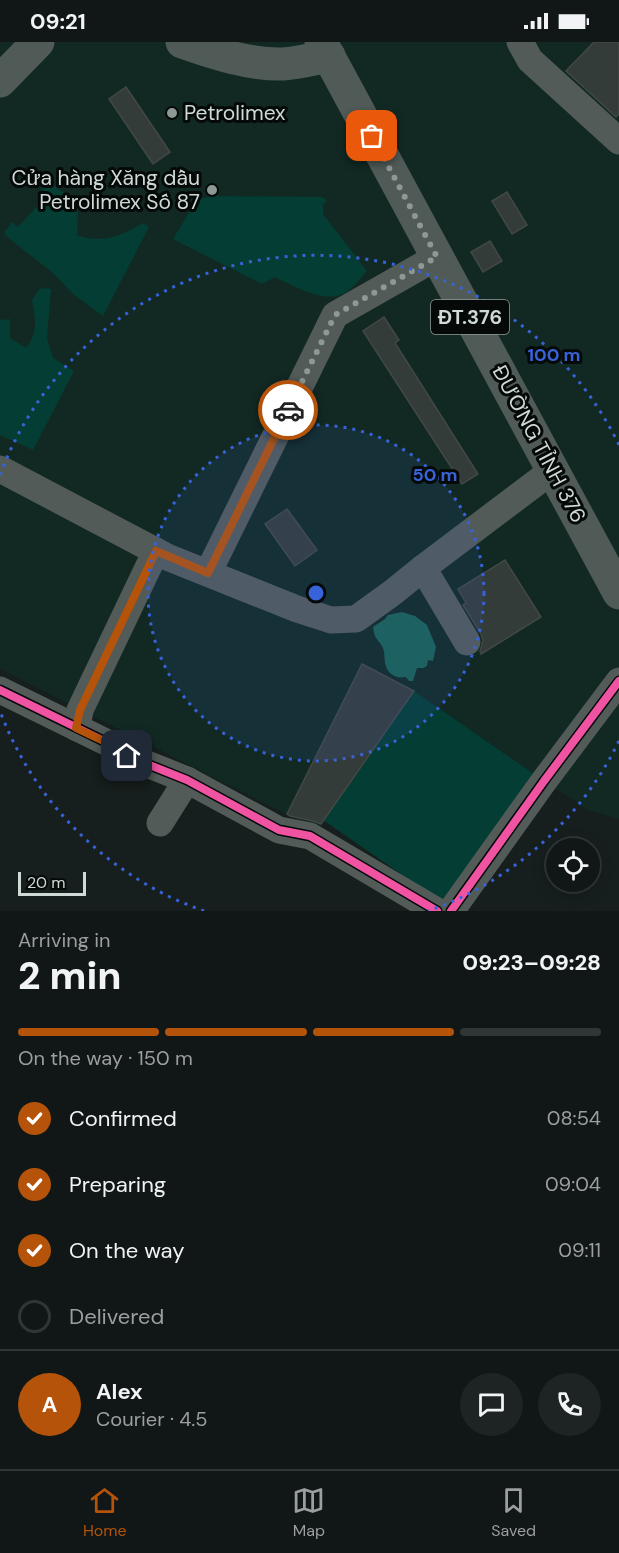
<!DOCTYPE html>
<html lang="en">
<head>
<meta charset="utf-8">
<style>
	:root { --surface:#101716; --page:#1e2423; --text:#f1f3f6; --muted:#9c9fa1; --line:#303635; --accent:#b45309 }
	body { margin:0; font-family:"DM Sans",sans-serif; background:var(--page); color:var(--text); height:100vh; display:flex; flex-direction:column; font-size:22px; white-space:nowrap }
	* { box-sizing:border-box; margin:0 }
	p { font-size:20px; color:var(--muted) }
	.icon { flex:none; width:33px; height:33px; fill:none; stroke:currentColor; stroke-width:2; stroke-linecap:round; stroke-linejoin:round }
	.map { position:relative; height:869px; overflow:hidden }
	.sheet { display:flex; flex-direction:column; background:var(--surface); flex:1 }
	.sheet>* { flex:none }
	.tools { position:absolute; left:546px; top:796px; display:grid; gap:12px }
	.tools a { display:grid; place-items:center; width:54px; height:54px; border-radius:50%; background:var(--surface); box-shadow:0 3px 15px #0003,0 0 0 2px var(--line); font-size:30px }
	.scale { position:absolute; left:18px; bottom:15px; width:68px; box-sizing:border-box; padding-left:6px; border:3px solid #cfd9d6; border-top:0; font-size:16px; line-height:21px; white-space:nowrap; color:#cfd9d6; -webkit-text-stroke:4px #050a09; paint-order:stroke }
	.pin { position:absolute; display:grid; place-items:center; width:51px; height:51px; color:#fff; margin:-26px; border-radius:12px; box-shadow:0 3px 9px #0006 }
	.courier { position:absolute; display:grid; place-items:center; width:60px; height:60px; margin:-30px; border:4px solid #b45309; border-radius:50%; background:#fff; color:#222; box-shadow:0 2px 8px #0007 }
	.overview em { font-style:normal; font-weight:800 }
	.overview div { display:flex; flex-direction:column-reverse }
	.overview { display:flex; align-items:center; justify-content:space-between; height:102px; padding:0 18px }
	h1 { font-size:39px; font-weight:800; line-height:45px }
	.bar { display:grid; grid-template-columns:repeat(4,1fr); gap:9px 6px; align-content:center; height:72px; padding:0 18px }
	.bar i { height:8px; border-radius:4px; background:var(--line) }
	.bar .active { background:var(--accent) }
	.bar p { grid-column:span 4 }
	.line { display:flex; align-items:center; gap:15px; padding:0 18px; border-top:2px solid var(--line) }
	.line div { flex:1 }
	.round { display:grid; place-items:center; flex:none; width:63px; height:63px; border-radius:32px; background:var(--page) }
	ol { padding:0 18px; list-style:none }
	li { display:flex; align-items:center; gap:18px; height:66px }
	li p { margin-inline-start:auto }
	li .icon { padding:6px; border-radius:50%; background:var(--accent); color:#fff; stroke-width:4 }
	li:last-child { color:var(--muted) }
	li i { width:33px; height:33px; border:3px solid var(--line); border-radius:50% }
	.status { display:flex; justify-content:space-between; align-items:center; height:42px; padding:0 30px; background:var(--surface); direction:ltr }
	.status svg { height:16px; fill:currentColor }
	.tabs { display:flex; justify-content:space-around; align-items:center; height:84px; border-top:2px solid var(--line); background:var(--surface); font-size:16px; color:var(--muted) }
	.tabs a { display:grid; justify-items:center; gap:3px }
	.tabs .active { color:var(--accent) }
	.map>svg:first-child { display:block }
	.built { fill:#122923 }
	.green { fill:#033d33 }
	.water { fill:#1a6153 }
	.building { fill:#343c39; stroke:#414846; stroke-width:1.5 }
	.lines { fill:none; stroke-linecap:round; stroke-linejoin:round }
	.minor { stroke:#525b58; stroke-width:27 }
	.major { stroke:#505b58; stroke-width:33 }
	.cycleway-casing { stroke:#050a09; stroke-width:11 }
	.cycleway { stroke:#f153a3; stroke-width:8 }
	.done { stroke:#8e9895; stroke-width:6; stroke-dasharray:0 10.8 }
	.route { stroke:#b45309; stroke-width:8 }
	.ring { fill:none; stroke:#3863d8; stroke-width:3; stroke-dasharray:3 6 }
	.poi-dot { fill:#8e9895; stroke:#050a09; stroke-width:2 }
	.labels { text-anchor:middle; stroke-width:6; stroke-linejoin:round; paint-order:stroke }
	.shield { fill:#050a09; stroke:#929b98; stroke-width:1.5 }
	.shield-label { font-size:20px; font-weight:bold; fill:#cfd9d6 }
	.poi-label { font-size:21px; fill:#cfd9d6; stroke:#050a09; text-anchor:start }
	.street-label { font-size:21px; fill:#cfd9d6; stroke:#050a09 }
	.centre { fill:#3863d8; stroke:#050a09; stroke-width:3 }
	.ring-label { font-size:18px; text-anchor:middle; font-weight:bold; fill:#3863d8; stroke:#050a09; stroke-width:6; stroke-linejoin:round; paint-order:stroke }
</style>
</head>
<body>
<div class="status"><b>09:21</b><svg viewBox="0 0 49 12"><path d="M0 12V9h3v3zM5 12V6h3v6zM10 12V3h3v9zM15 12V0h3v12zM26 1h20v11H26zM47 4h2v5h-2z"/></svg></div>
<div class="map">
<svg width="619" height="869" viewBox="0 0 619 869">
	<rect width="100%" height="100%" fill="#161f1d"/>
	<!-- built -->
	<polygon class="built" points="0,0 619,0 619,777 588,768 524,726 414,650 317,788 0,627"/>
	<!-- green -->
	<g class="green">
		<path d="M 52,141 L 59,148 L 74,154 L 78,169 L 77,193 C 102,202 122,194 143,181 L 149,185 L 103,274 L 73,252 L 53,231 L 11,198 L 4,191 L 12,180 L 18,185 L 48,153 L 40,145 Z"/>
		<path d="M 215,154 L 322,155 L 327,158 L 323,163 L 323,172 L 367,229 C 360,236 352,248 343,252 C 323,261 293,244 275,235 L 262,242 L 173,197 L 197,157 Z"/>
		<path d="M 40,246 L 51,247 L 47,296 L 53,316 L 74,329 L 33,408 L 0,393 L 0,278 L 10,277 L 10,296 L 26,306 C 39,290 35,278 32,258 Z"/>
		<polygon points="414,649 544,739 453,868 323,778"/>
	</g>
	<!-- water -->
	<path class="water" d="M 402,570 L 415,574 L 427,583 L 436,605 L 433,619 L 428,618 L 427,624 L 423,626 L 417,626 L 413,639 L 409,639 L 406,635 C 396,637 387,632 385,621 C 384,616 385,611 383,606 C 378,596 375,599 373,585 L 385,577 L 388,573 Z"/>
	<!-- building -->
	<g class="building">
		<polygon points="594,0 619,0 619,72 616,75 566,29"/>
		<polygon points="126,45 170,110 153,122 109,57"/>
		<polygon points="507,150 527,183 512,192 492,159"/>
		<polygon points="490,199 502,219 483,230 471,210"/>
		<polygon points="384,275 399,298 395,301 478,432 462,442 363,289"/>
		<polygon points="287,467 317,508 295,524 265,482"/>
		<polygon points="505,518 541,575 481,612 480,609 483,599 481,592 463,563 466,561 458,547"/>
		<polygon points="362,622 414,649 321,782 313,779 290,774 287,772"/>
	</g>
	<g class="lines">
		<!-- minor -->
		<g class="minor">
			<polyline points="520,0 530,18 619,99"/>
			<polyline points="0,427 167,515 297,567 331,578 356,577 392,551 423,526 553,428"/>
			<polyline points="423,526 467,600"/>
			<polyline points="208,531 335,273 437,215"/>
			<polyline points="0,648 114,704 127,714 187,738 279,788 310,794 437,869"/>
			<polyline points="77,686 80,668 156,509"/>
			<polyline points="160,781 187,738"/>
			<polyline points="451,869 544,739 619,639"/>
		</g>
		<!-- major -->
		<g class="major">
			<path d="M 182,0 C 213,11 250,23 283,22 C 298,21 314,17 329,14"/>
			<polyline points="321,0 619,551"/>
			<polyline points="0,39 38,0"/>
		</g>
		<!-- cycleway casing -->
		<g class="cycleway-casing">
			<g id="cycleway">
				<polyline points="0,648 114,704 127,714 187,738 279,788 310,794 437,869"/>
				<polyline points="451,869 544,739 619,639"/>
			</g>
		</g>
		<!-- cycleway -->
		<use href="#cycleway" class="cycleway"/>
	</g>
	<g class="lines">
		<!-- done -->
		<polyline class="done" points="288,368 335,273 437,215 372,94"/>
		<!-- route -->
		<polyline class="route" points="127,714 114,704 76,686 80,668 156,509 208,531 288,368"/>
	</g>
	<!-- distance rings -->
	<circle cx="316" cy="551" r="168" fill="#3863d8" fill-opacity=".12"/>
	<g class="ring">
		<circle cx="316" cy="551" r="168"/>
		<path d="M619 699A337 337 0 0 1 428 869M204 869A337 337 0 0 1 0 669M0 433A337 337 0 0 1 619 403"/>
	</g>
	<!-- markers -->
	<g class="poi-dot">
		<circle cx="172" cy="71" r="6"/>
		<circle cx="212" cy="148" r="6"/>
	</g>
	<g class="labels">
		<!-- shield labels -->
		<rect class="shield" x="431" y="258" width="78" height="34" rx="4.5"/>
		<g class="shield-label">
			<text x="470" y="282">ĐT.376</text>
		</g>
		<!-- poi labels -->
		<g class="poi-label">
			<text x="184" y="78">Petrolimex</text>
			<text x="200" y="143" text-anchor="end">Cửa hàng Xăng dầu<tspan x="200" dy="24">Petrolimex Số 87</tspan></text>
		</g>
		<!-- street labels -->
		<g class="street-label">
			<text transform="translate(539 402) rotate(62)" y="7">ĐƯỜNG TỈNH 376</text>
		</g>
	</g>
	<circle cx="316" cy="551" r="9" class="centre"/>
	<g class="ring-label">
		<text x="554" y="319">100 m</text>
		<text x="435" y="439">50 m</text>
	</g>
</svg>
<div class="tools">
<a><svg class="icon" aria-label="locate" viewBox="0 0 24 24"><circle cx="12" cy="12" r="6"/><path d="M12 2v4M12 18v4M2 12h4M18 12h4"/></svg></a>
</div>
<div class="scale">20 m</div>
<div class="pin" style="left:372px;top:94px;background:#ea580c"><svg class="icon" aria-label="bag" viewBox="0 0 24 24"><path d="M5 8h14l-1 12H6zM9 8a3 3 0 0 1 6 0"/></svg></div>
<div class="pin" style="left:127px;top:714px;background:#1f2937"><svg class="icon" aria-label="home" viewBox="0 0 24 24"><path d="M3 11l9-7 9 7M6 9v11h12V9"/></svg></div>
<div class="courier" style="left:288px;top:368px"><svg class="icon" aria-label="car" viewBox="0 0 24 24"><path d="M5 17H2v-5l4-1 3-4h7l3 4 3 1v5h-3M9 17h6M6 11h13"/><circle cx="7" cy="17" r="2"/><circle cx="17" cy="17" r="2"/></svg></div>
</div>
<section class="sheet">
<div class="overview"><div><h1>2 min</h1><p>Arriving in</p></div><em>09:23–09:28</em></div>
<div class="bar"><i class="active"></i><i class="active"></i><i class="active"></i><i></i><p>On the way · 150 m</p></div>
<ol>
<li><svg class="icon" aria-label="check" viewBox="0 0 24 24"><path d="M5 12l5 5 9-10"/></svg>Confirmed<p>08:54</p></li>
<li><svg class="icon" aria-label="check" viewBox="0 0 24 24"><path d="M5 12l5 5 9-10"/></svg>Preparing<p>09:04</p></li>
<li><svg class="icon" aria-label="check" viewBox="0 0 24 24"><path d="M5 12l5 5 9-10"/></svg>On the way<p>09:11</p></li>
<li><i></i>Delivered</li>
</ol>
<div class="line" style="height:108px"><b class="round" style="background:var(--accent);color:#fff">A</b><div><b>Alex</b><p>Courier · 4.5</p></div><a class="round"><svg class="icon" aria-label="chat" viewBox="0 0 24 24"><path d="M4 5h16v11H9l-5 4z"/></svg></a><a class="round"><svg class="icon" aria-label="phone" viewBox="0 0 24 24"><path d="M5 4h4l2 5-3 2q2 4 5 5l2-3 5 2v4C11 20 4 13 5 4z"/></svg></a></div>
</section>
<nav class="tabs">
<a class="active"><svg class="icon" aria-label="home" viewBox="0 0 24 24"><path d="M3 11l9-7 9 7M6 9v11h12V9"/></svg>Home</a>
<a><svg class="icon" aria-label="map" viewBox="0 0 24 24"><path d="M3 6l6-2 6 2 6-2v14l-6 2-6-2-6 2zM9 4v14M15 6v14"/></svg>Map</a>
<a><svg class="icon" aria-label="saved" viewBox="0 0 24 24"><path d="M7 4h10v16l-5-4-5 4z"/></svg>Saved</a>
</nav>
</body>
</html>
